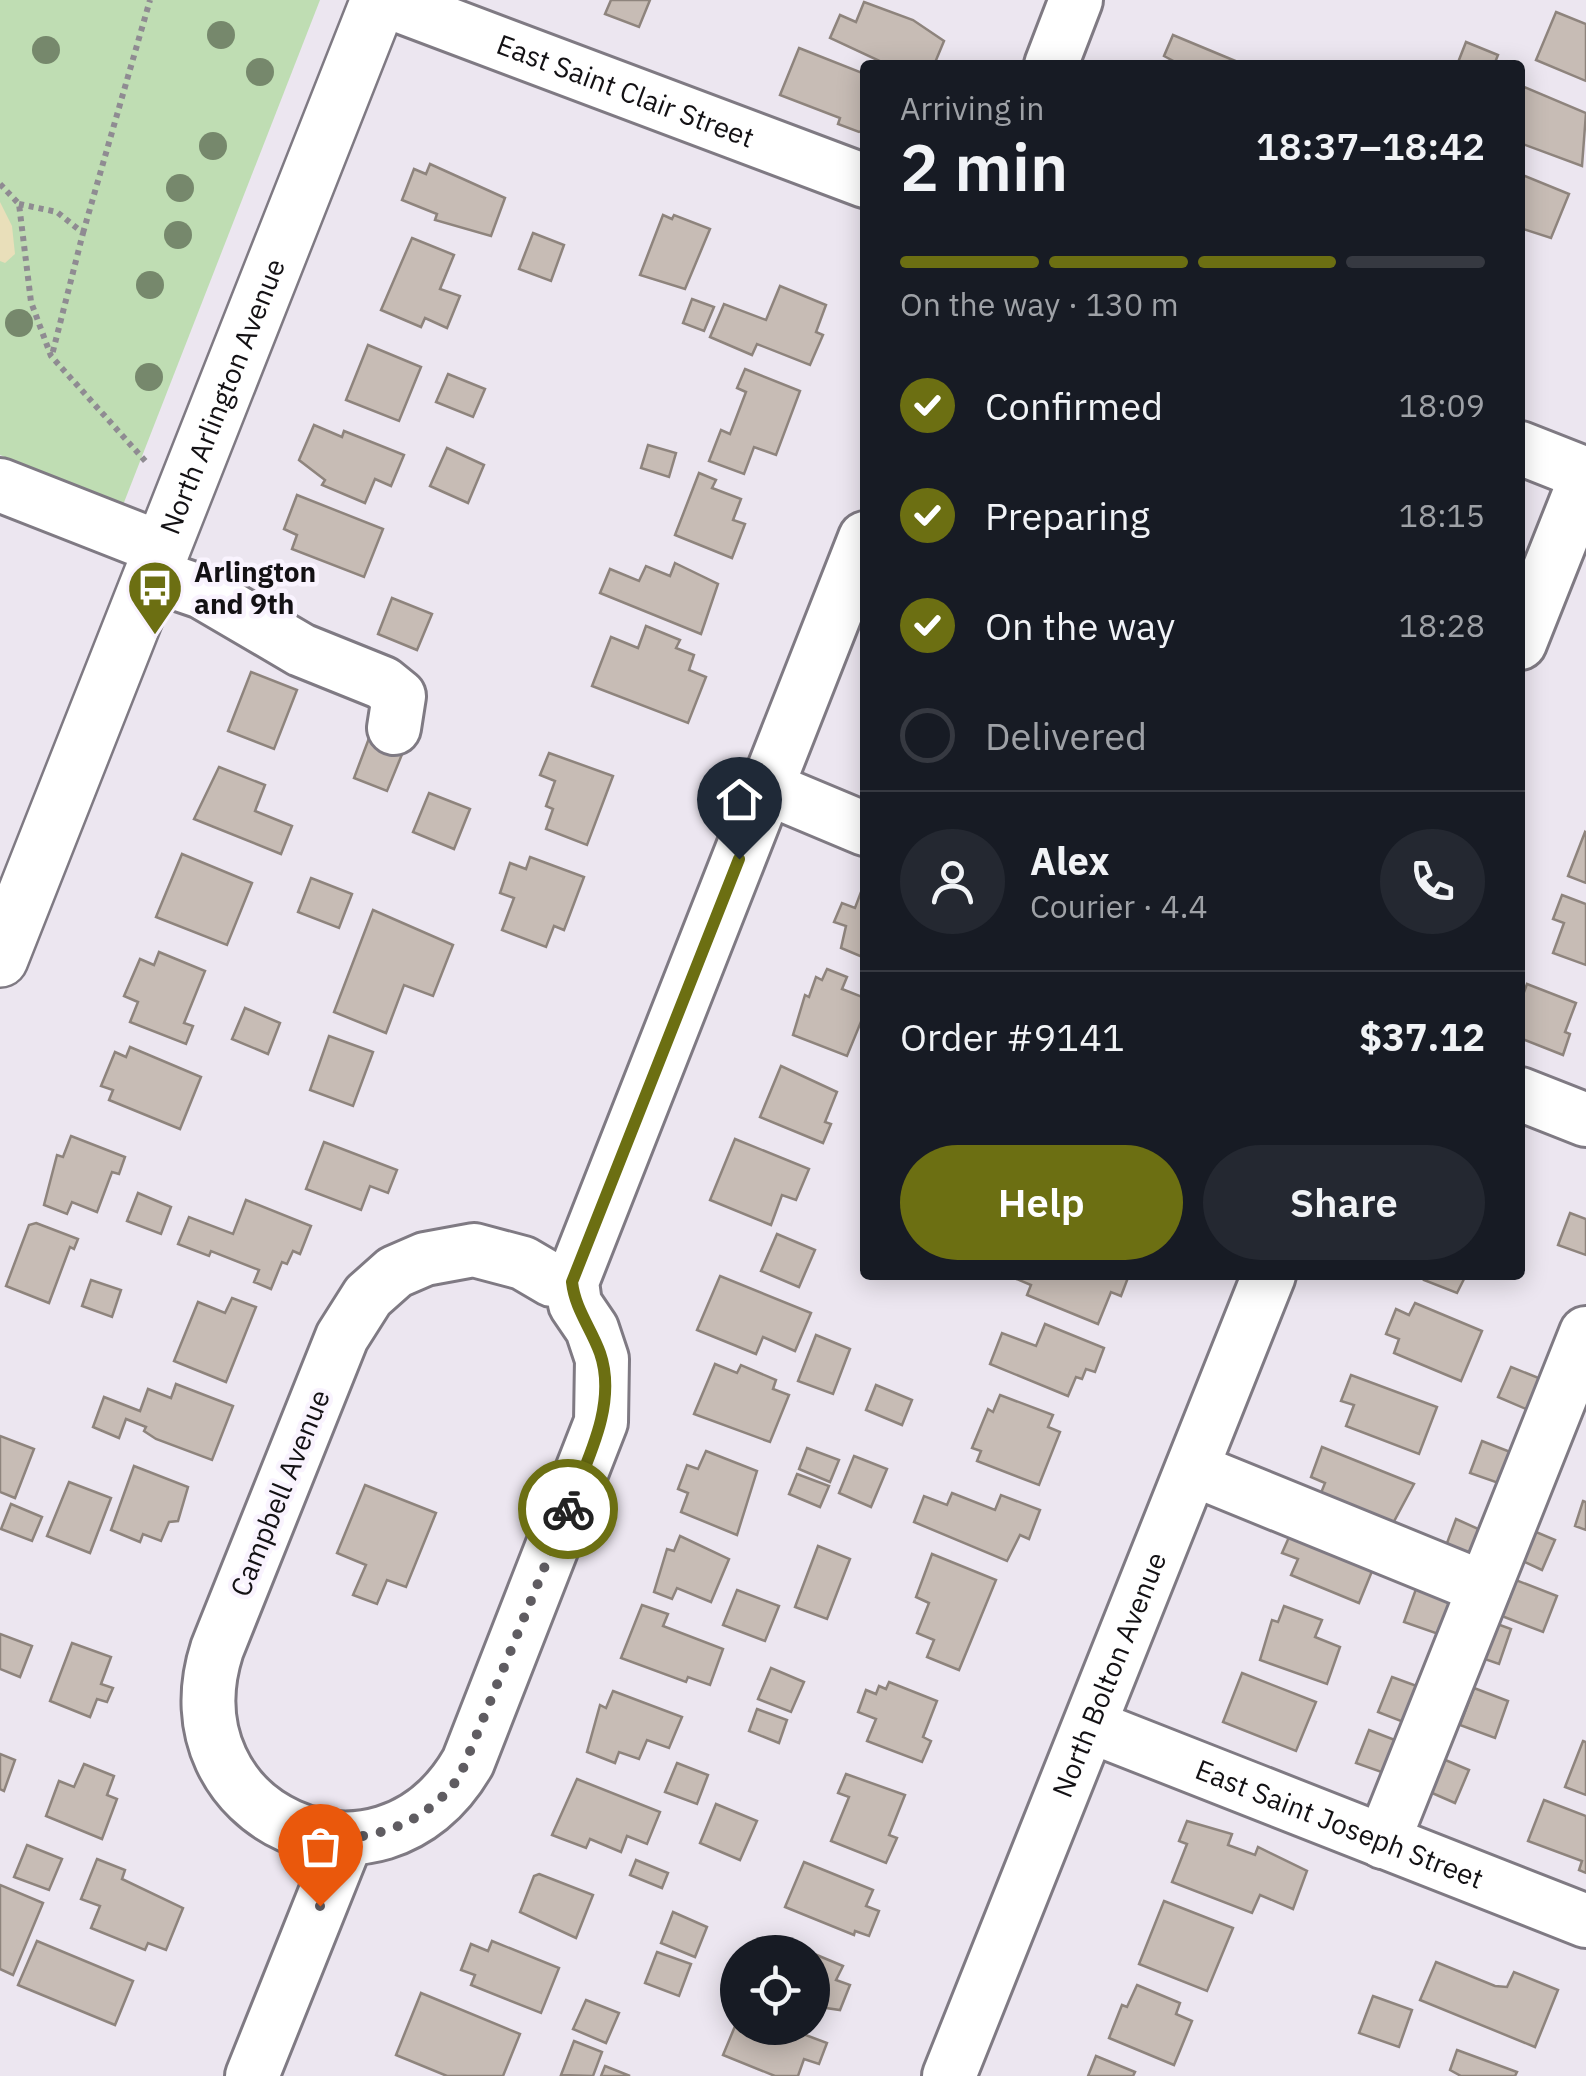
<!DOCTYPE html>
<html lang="en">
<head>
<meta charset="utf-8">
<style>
	:root { --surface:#171b24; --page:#242831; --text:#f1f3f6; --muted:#9ea1a6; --line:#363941; --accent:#6c6f12 }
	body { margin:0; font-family:"IBM Plex Sans",sans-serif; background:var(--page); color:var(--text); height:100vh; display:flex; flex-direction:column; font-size:38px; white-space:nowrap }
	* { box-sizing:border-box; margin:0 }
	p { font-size:32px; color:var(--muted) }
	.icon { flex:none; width:55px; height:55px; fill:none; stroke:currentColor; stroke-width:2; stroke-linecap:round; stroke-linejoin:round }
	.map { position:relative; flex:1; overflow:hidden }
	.panel { position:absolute; left:860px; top:60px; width:665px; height:1220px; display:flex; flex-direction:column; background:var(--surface); border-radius:10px; box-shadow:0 5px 25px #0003 }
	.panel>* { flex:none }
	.buttons { position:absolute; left:720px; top:1935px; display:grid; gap:20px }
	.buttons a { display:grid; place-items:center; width:110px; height:110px; border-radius:50%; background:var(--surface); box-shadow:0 5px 25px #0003; font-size:50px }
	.pin { position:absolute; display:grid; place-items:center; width:85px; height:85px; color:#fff; margin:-102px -42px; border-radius:50% 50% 50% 0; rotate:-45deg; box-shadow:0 0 10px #0007 }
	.pin .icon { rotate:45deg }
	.courier { position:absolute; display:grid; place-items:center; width:100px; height:100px; margin:-50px; border:8px solid #6c6f12; border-radius:50%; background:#fff; color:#222; box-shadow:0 2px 12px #0007 }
	.overview em { font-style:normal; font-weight:600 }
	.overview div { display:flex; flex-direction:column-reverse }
	.overview { display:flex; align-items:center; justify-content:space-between; height:170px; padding:0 40px }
	h1 { font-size:65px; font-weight:600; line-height:75px }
	.bar { display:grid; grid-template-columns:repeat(4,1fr); gap:15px 10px; align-content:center; height:120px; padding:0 40px }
	.bar i { height:12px; border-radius:8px; background:var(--line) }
	.bar .active { background:var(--accent) }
	.bar p { grid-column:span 4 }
	.line { display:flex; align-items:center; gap:25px; padding:0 40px; border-top:2px solid var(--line) }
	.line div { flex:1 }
	.round { display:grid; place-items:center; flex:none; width:105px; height:105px; border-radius:52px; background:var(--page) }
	ol { padding:0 40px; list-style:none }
	li { display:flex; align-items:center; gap:30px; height:110px }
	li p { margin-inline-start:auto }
	li .icon { padding:10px; border-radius:50%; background:var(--accent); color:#fff; stroke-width:4 }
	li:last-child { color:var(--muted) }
	li i { width:55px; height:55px; border:5px solid var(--line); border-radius:50% }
	.action { display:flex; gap:20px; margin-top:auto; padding:20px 40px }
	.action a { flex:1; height:115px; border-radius:60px; background:var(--accent); color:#fff; font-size:40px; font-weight:600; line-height:115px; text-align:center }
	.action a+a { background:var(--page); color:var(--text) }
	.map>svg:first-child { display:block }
	.green { fill:#bfddb3 }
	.sand { fill:#e9dfba }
	.building { fill:#c7bcb5; stroke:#8e847d; stroke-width:2.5 }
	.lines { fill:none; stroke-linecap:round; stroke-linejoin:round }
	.minor-casing { stroke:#7f7a83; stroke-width:58 }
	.major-casing { stroke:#7f7a83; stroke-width:60 }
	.path { stroke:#8f8b92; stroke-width:6; stroke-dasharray:5 5; stroke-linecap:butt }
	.minor { stroke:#fff; stroke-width:52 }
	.major { stroke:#fff; stroke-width:55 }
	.tree { fill:#76886c }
	.done { stroke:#5f5c61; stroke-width:10; stroke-dasharray:0 18 }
	.route { stroke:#6c6f12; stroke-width:12 }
	.labels { text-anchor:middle; stroke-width:9; stroke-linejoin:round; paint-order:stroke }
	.street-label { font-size:28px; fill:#131114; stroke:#f9f3fe }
	.poi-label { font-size:28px; font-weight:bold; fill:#131114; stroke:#f9f3fe; text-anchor:start }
</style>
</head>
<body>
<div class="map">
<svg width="1586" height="2076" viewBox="0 0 1586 2076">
	<rect width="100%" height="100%" fill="#ece6f0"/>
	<!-- green -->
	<polygon class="green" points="0,0 320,0 123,505 0,455"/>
	<!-- sand -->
	<polygon class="sand" points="0,202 12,226 15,254 5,263 0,261"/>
	<!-- building -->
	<g class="building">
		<polygon points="611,0 650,0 639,27 605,14"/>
		<polygon points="864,2 913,20 944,41 934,65 888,65 830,38 840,15 856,22"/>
		<polygon points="1556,12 1586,24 1586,81 1536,60"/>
		<polygon points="1173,35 1245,65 1181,65 1164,56"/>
		<polygon points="1466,42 1498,55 1494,65 1457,65"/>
		<polygon points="799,48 865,74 865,129 859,132 838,124 840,118 780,95"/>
		<polygon points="1524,87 1586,113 1582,166 1520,143"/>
		<polygon points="430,164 505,198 491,236 435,220 437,214 402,200 414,169 426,174"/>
		<polygon points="1520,174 1569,194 1551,238 1520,228"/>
		<polygon points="663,215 672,219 674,215 710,229 685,289 640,275"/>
		<polygon points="533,233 564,245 551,281 519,269"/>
		<polygon points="412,238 454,255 440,289 460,296 447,328 425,318 421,327 381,310"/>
		<polygon points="780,286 826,305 816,332 823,335 810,365 757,344 752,355 710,337 724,304 766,320"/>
		<polygon points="692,299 714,307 704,331 683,323"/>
		<polygon points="368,345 421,367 399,421 346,400"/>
		<polygon points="745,369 800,391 776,455 754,447 744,474 709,461 721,430 730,434 746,392 737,388"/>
		<polygon points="448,374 485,389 473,417 436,402"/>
		<polygon points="314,425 342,437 344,431 404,455 391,486 375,479 365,503 322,485 325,480 299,460"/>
		<polygon points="648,445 676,453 669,477 641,468"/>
		<polygon points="447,448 484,465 468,503 430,486"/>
		<polygon points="699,473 716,480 712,488 741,499 733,520 745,524 732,558 675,535"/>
		<polygon points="297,495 383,529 364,577 292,549 297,535 284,529"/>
		<polygon points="675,563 718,584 701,634 600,593 610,569 639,581 646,566 670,576"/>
		<polygon points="392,598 432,614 417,650 378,634"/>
		<polygon points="646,626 680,640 676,648 694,655 689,670 706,677 688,723 592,686 611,637 638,648"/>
		<polygon points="251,672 297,690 274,749 228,731"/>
		<polygon points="371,733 405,747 387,791 354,778"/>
		<polygon points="549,753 613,776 587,845 546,829 553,809 546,806 555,781 540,775"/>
		<polygon points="219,767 265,785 255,811 292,826 281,854 194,819"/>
		<polygon points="429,793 470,809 454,849 413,832"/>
		<polygon points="1585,832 1586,833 1586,883 1568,876"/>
		<polygon points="182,854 252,883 227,945 156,917"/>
		<polygon points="530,857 584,877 564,930 554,926 546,947 502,930 514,898 500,893 510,863 526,869"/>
		<polygon points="311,878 352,894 339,928 298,912"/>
		<polygon points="861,892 865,894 865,958 841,948 846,926 834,922 842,903 855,908"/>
		<polygon points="1562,895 1586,904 1586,965 1553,953 1564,923 1553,919"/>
		<polygon points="373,910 453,945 433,996 404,985 386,1033 334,1012"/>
		<polygon points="159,952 205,971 184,1023 193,1026 186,1044 130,1022 138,1002 124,996 140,959 154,965"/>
		<polygon points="827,969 847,977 842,989 865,998 865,1012 847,1056 793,1035 805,995 809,997 816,977 822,980"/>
		<polygon points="1527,984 1576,1003 1565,1032 1570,1034 1563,1055 1520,1038 1520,1003"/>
		<polygon points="245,1008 280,1023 268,1054 232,1039"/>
		<polygon points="329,1036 373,1052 353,1106 310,1090"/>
		<polygon points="130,1047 201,1077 180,1129 109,1100 113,1090 101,1086 115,1052 126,1057"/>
		<polygon points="781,1066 837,1092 825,1122 831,1124 823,1143 760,1117"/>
		<polygon points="71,1136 125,1157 119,1174 112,1172 97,1212 72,1202 67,1214 44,1205 57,1155 63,1157"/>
		<polygon points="735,1139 809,1169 796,1200 782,1195 771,1225 710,1200"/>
		<polygon points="324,1142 397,1170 388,1193 370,1186 361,1210 306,1189"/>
		<polygon points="138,1193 171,1207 161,1234 127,1221"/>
		<polygon points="246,1200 311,1226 300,1254 293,1251 287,1264 282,1262 271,1289 254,1282 259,1270 211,1251 209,1256 178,1244 189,1217 233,1234"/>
		<polygon points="1570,1213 1586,1219 1586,1255 1558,1245"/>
		<polygon points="36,1223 78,1239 74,1249 70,1247 49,1303 6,1286 29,1225"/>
		<polygon points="777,1234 815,1250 799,1287 761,1271"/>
		<polygon points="1007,1275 1129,1275 1121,1296 1111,1292 1098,1324 1027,1295 1031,1285"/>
		<polygon points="1426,1275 1466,1275 1457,1293 1424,1280"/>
		<polygon points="720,1276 811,1313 795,1351 763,1337 756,1354 697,1330"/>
		<polygon points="91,1280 121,1290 112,1317 82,1306"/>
		<polygon points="232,1298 256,1307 226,1382 174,1361 198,1302 225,1313"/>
		<polygon points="1415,1303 1482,1331 1461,1381 1394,1353 1399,1339 1386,1334 1396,1309 1409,1315"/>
		<polygon points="1045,1324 1104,1348 1095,1372 1086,1369 1082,1379 1076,1377 1068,1396 990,1364 1002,1333 1036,1346"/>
		<polygon points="816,1335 850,1349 833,1394 798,1381"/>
		<polygon points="715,1364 737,1373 741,1365 776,1380 773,1389 789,1395 770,1442 694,1414"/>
		<polygon points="1511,1367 1546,1381 1533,1412 1498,1397"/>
		<polygon points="1351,1375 1437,1407 1419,1454 1346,1426 1354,1405 1341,1401"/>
		<polygon points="176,1384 233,1406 212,1460 156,1439 144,1431 146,1427 126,1419 119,1438 93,1427 104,1397 140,1411 148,1389 171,1398"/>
		<polygon points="876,1385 912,1400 902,1425 866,1410"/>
		<polygon points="1000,1395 1053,1415 1048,1427 1060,1432 1039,1485 977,1461 981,1451 972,1448 988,1409 993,1412"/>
		<polygon points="0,1436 34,1449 15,1498 0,1492"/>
		<polygon points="1482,1441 1518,1455 1507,1486 1470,1473"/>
		<polygon points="1322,1447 1414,1484 1391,1527 1319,1498 1325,1483 1311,1477"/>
		<polygon points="807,1448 839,1460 830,1482 799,1469"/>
		<polygon points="706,1451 757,1471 737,1535 681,1512 688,1493 678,1489 687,1465 698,1469"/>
		<polygon points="854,1456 887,1469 871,1507 839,1493"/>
		<polygon points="134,1466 188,1487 178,1521 169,1522 161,1541 143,1534 140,1542 111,1530"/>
		<polygon points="797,1474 829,1486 820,1507 789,1494"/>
		<polygon points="69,1482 111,1498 90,1553 47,1536"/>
		<polygon points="365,1485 436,1513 406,1587 387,1580 377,1604 353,1595 366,1565 337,1553"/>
		<polygon points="952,1493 995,1510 1001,1495 1040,1510 1029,1539 1020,1535 1007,1561 914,1522 924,1496 947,1505"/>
		<polygon points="1583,1501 1586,1502 1586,1530 1575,1526"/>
		<polygon points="11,1504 42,1517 32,1541 1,1529"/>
		<polygon points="1456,1519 1485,1532 1473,1563 1444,1551"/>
		<polygon points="1524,1527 1555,1540 1542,1570 1512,1556"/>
		<polygon points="1293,1528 1377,1559 1359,1603 1291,1575 1298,1559 1282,1553"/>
		<polygon points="680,1536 729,1559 711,1602 677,1588 672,1599 654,1592 667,1549 674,1551"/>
		<polygon points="818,1546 850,1559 827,1619 795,1607"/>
		<polygon points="932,1554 996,1580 959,1670 927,1657 934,1640 917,1633 929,1603 916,1597"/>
		<polygon points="1508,1577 1557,1596 1543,1632 1494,1613"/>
		<polygon points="1416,1589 1456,1603 1444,1636 1404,1622"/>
		<polygon points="737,1590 779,1606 765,1641 723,1625"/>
		<polygon points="642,1605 668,1614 663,1626 723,1649 710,1685 688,1677 686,1682 621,1658"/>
		<polygon points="1284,1606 1322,1620 1315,1637 1340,1647 1327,1684 1260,1660 1272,1620 1278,1622"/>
		<polygon points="1489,1621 1511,1629 1499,1664 1476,1656"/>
		<polygon points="0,1634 32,1646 20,1677 0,1669"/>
		<polygon points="72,1643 111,1657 101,1684 113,1688 107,1702 97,1699 90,1717 50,1701"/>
		<polygon points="771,1668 804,1682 791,1712 758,1699"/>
		<polygon points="1242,1673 1316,1702 1296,1751 1223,1722"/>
		<polygon points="1392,1677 1425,1689 1411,1725 1378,1712"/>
		<polygon points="889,1682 937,1701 923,1737 931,1741 922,1762 867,1741 876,1719 858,1712 866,1690 876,1694 879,1686 886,1689"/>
		<polygon points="1474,1688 1508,1701 1495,1738 1460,1725"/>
		<polygon points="613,1691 682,1717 669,1748 647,1740 639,1759 619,1752 615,1763 587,1752 600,1705 606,1708"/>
		<polygon points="757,1709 787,1720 779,1743 749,1731"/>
		<polygon points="1369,1730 1400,1742 1387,1774 1356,1763"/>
		<polygon points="1583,1741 1586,1742 1586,1795 1565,1787"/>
		<polygon points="0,1754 15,1760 4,1791 0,1789"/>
		<polygon points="1436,1756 1469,1770 1455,1803 1423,1789"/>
		<polygon points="677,1763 708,1775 697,1804 665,1792"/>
		<polygon points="84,1764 114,1776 107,1795 117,1799 102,1839 46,1816 59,1781 74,1787"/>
		<polygon points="846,1774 905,1795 889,1835 897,1838 886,1863 831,1841 849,1797 838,1793"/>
		<polygon points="577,1779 660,1812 647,1844 627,1836 621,1852 590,1839 586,1848 552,1835"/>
		<polygon points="1544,1800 1586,1816 1586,1873 1579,1870 1582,1861 1528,1841"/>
		<polygon points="716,1804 757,1821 740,1860 700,1843"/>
		<polygon points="1187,1821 1232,1834 1228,1845 1255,1855 1258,1847 1307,1871 1293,1909 1260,1895 1252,1913 1172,1882 1187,1844 1179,1841"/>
		<polygon points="27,1845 62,1859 49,1890 14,1877"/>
		<polygon points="97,1859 125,1870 122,1879 183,1908 166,1950 148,1943 145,1950 91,1928 100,1906 81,1899"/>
		<polygon points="636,1860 668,1873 662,1888 630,1875"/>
		<polygon points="804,1862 873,1890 866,1906 879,1911 869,1936 855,1931 854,1935 785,1907"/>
		<polygon points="539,1874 593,1895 576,1938 520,1912 534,1876"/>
		<polygon points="0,1885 43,1903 13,1975 0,1969"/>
		<polygon points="1164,1901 1233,1928 1207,1991 1139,1964"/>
		<polygon points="673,1912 707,1927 695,1957 661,1943"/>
		<polygon points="773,1937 811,1952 766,1952"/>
		<polygon points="37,1941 133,1981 115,2025 18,1985"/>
		<polygon points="492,1941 559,1968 541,2013 471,1985 475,1975 461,1970 471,1944 488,1951"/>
		<polygon points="657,1952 691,1964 679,1996 645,1983"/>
		<polygon points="812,1953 843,1966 836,1980 850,1985 840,2010 812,2006"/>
		<polygon points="1436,1962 1495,1986 1507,1987 1514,1972 1558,1990 1535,2047 1420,2000"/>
		<polygon points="1137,1985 1180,2003 1176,2014 1192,2021 1174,2065 1109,2038 1122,2005 1127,2007"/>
		<polygon points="421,1993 520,2034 503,2076 447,2076 396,2055"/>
		<polygon points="1373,1996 1412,2010 1399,2047 1359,2033"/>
		<polygon points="586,2000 619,2013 606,2043 573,2029"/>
		<polygon points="738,2019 738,2028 787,2028 827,2043 819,2064 804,2059 798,2076 775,2076 723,2055"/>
		<polygon points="574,2041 602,2052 593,2076 561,2075"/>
		<polygon points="1457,2050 1517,2072 1515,2076 1461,2076 1450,2070"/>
		<polygon points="1096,2056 1135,2072 1133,2076 1088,2076"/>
		<polygon points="605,2066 630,2076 601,2076"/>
	</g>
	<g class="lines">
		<!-- minor casing -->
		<g class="minor-casing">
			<g id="minor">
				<path id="s1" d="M 384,0 L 865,181"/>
				<polyline points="1051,65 1076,0"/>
				<polyline points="1520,448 1586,474"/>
				<polyline points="0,485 163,549"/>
				<polyline points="152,575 202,592 301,650 383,683 399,696 394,728"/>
				<polyline points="1520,643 1586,477"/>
				<polyline points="767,788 865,829"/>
				<polyline points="1520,1094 1586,1120"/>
				<path d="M 572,1282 L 552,1280 L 523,1263 L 474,1250 L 425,1259 L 395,1272 L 368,1296 L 342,1337 L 217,1649 C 163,1817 380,1915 468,1762 L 601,1422 L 602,1359 L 592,1329 L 575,1304 L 572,1282 L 865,538"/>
				<polyline points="1192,1469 1484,1588"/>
				<path id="s2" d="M 1090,1726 L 1586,1921"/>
				<polyline points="1383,1842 1586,1333"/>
				<polyline points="252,2076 347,1839"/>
				<path id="s3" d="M 949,2076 L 1269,1275"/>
			</g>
		</g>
		<!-- major casing -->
		<g class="major-casing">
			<g id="major">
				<path id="s4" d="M 0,959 L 379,0"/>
			</g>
		</g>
		<!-- path -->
		<g class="path">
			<polyline points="0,184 19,204 31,302 51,356 147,463"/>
			<polyline points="19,204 57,212 83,233 52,355"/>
			<polyline points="83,233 150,0"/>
		</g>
		<!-- minor -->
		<use href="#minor" class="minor"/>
		<!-- major -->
		<use href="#major" class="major"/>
	</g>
	<!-- trees -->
	<g class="tree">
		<circle cx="221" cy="35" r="14"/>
		<circle cx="46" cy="50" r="14"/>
		<circle cx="260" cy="72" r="14"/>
		<circle cx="213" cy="146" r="14"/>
		<circle cx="180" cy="188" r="14"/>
		<circle cx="178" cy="235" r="14"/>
		<circle cx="150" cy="285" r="14"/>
		<circle cx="19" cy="323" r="14"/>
		<circle cx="149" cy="377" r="14"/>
	</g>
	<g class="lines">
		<!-- done -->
		<path class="done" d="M 320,1906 L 346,1838 C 394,1834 431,1816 460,1776 L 568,1509"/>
		<!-- route -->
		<path class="route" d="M 568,1509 C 586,1462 618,1405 600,1353 C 591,1328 575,1309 572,1282 L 739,859"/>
	</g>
	<!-- icons -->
	<defs>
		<g id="bus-pin" transform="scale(2.875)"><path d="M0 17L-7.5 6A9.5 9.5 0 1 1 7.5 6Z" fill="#6c6f12" stroke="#f9f3fe"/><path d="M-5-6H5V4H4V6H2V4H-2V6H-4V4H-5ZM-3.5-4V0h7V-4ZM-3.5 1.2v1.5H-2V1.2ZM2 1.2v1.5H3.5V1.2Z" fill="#fff"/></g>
	</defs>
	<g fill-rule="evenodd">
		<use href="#bus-pin" x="155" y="588"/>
	</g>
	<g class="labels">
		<!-- street labels -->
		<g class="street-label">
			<text dy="10" stroke="none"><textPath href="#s1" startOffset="258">East Saint Clair Street</textPath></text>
			<text dy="10" stroke="none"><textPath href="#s4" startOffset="605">North Arlington Avenue</textPath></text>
			<text transform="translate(280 1493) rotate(-68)" y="10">Campbell Avenue</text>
			<text dy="10" stroke="none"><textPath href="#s3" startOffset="432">North Bolton Avenue</textPath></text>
			<text dy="10" stroke="none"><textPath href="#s2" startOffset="268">East Saint Joseph Street</textPath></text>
		</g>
		<!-- poi labels -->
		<g class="poi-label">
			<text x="194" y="582">Arlington<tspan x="194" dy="32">and 9th</tspan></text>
		</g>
	</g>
</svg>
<div class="buttons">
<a><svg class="icon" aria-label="locate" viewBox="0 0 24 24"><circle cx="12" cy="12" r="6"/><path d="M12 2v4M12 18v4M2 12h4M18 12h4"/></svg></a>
</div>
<div class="pin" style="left:320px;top:1906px;background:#ea580c"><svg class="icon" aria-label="bag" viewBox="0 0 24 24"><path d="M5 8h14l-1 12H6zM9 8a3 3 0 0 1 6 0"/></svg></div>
<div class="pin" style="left:739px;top:859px;background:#1f2937"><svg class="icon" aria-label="home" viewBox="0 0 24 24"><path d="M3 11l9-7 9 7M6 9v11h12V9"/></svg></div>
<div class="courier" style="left:568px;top:1509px"><svg class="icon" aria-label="bike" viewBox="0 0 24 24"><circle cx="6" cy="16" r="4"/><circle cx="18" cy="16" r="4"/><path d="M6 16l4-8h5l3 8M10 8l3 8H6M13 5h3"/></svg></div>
<section class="panel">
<div class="overview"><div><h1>2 min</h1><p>Arriving in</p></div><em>18:37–18:42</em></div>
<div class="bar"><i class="active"></i><i class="active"></i><i class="active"></i><i></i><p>On the way · 130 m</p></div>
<ol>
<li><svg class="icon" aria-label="check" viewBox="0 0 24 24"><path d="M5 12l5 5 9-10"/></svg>Confirmed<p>18:09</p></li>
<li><svg class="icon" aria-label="check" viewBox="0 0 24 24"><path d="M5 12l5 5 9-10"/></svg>Preparing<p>18:15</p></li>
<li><svg class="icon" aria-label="check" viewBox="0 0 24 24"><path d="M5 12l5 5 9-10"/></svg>On the way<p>18:28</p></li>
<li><i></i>Delivered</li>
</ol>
<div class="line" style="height:180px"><a class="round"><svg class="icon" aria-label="person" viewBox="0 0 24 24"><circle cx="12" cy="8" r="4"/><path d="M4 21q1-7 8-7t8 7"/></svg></a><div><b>Alex</b><p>Courier · 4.4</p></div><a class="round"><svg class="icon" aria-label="phone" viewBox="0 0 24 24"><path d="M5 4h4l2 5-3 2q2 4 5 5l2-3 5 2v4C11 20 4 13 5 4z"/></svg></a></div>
<div class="line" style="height:130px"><div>Order #9141</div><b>$37.12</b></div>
<div class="action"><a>Help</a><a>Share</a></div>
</section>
</div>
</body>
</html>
